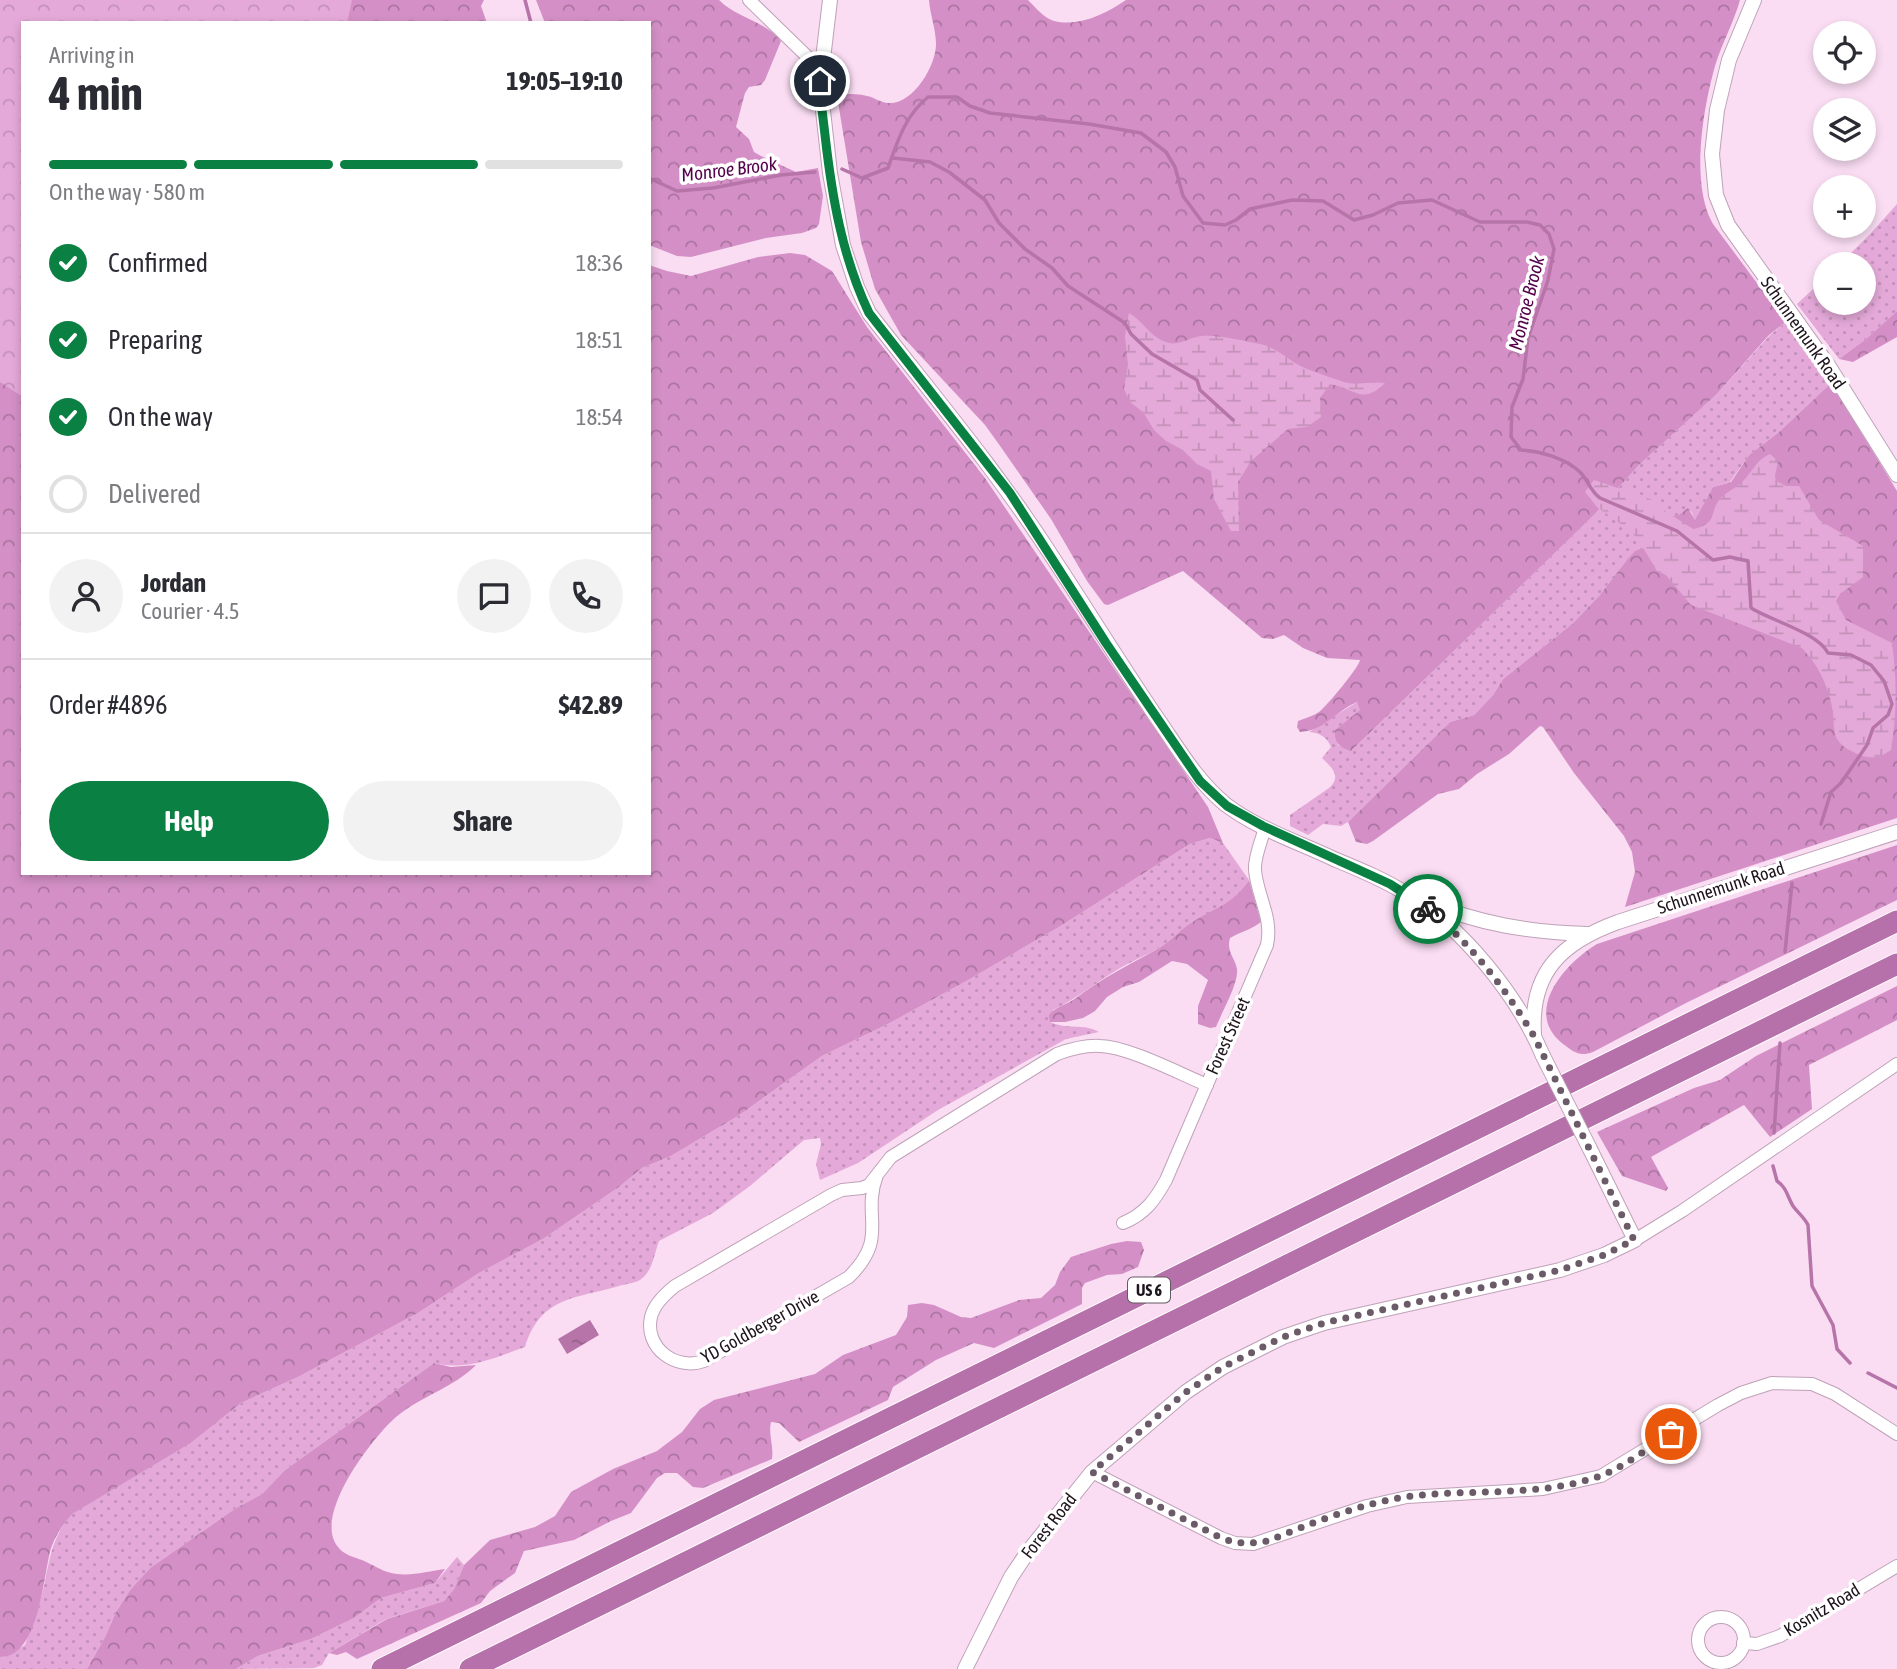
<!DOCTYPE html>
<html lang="en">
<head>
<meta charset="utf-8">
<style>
	:root { --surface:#fff; --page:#f2f2f3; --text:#2b2b33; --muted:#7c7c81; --line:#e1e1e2; --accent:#0b8043 }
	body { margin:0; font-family:"Asap Condensed",sans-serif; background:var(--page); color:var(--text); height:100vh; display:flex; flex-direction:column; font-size:26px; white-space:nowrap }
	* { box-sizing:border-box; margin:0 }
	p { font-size:23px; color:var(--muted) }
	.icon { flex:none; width:38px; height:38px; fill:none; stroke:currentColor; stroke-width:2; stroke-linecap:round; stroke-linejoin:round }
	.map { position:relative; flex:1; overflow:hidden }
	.panel { position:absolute; left:21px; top:21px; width:630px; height:854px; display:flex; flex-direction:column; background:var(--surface); border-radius:0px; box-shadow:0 4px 10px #0003 }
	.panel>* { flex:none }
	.controls { position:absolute; left:1813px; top:21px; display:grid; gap:14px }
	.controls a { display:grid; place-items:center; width:63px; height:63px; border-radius:50%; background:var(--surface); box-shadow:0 4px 10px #0003; font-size:35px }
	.pin { position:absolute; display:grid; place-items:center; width:60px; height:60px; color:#fff; margin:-30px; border:4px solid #fff; border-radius:50%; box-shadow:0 2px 7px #0007 }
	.courier { position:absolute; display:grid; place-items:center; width:70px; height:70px; margin:-35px; border:5px solid #0b8043; border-radius:50%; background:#fff; color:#222; box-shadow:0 2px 9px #0007 }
	.head em { font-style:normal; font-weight:700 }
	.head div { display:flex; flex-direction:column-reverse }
	.head { display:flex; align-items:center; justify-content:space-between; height:119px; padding:0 28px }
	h1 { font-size:46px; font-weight:700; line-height:52px }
	.bar { display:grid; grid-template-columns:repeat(4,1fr); gap:10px 7px; align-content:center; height:84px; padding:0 28px }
	.bar i { height:9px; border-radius:5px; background:var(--line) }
	.bar .on { background:var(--accent) }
	.bar p { grid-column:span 4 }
	.line { display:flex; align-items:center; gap:18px; padding:0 28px; border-top:2px solid var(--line) }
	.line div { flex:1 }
	.round { display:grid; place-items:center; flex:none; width:74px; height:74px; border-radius:37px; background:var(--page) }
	ol { padding:0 28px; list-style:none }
	li { display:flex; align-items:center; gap:21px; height:77px }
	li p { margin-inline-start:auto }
	li .icon { padding:7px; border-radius:50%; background:var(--accent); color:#fff; stroke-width:4 }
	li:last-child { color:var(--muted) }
	li i { width:38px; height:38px; border:4px solid var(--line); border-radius:50% }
	.primary-button { display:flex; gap:14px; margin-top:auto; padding:14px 28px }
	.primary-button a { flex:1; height:80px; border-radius:42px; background:var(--accent); color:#fff; font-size:28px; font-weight:700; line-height:80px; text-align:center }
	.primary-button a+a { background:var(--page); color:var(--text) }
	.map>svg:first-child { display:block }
	.grass { fill:url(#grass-dots) }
	.forest { fill:url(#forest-crowns) }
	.wetland { fill:url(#wetland-marsh) }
	.park { fill:url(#park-crowns) }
	.water { fill:url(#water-ripples) }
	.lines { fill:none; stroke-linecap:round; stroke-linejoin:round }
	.stream { stroke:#b674a9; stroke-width:3.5 }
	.minor-casing { stroke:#bea2b8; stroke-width:14 }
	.tertiary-casing { stroke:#bea2b8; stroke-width:16 }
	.motorway-casing { stroke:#fff; stroke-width:23 }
	.minor { stroke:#fff; stroke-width:12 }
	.tertiary { stroke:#fff; stroke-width:14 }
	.motorway { stroke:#b771aa; stroke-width:21 }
	.tertiary-bridge-casing { stroke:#bea2b8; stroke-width:16; stroke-linecap:butt }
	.tertiary-bridge { stroke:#fff; stroke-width:14 }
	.done { stroke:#6b5a67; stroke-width:7; stroke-dasharray:0 12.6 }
	.route { stroke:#0b8043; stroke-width:9 }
	.labels { text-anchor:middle; stroke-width:7; stroke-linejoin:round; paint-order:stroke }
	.shield { fill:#fff; stroke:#625a60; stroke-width:2 }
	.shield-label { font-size:16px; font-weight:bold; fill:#1e141c }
	.street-label { font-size:18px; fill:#1e141c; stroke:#fff }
	.water-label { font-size:19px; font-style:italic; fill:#54004b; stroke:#fff }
</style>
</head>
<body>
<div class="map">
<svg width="1897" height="1669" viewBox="0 0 1897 1669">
	<defs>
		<pattern id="grass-dots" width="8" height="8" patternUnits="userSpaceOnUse" patternTransform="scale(1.75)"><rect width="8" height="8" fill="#e4a9d8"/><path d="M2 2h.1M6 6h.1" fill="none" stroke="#c391b9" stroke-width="1.8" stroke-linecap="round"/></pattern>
		<pattern id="forest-crowns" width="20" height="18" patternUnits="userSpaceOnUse" patternTransform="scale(1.75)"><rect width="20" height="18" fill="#d490c6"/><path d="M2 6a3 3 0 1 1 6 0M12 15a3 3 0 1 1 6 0" fill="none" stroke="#ab74a0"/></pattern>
		<pattern id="wetland-marsh" width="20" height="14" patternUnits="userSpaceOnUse" patternTransform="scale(1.75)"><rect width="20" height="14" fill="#e4a9d8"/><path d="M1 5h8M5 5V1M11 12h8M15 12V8" fill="none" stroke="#c391b9"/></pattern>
		<pattern id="park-crowns" width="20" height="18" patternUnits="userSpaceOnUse" patternTransform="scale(1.75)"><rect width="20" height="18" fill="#e4a9d8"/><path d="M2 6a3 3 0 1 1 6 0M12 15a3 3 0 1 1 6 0" fill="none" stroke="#c391b9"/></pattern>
		<pattern id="water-ripples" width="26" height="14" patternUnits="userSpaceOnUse" patternTransform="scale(1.75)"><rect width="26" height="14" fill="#b674a9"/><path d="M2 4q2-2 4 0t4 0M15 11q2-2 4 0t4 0" fill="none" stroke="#935e89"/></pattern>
	</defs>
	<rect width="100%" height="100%" fill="#faddf3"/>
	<!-- grass -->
	<g class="grass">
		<polygon points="1897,204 1897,311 1866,339 1839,359 1797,304 1825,278 1825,303 1864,303 1864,264 1840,264 1871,233"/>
		<path d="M 1786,322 L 1831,383 L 1779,432 L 1749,455 L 1730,482 L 1713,487 L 1695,521 L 1691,511 L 1626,561 L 1599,596 L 1572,624 L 1503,679 L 1493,695 L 1474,715 L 1450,722 L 1348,822 L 1341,826 L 1323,824 L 1308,835 L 1290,826 L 1290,815 L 1329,788 C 1342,776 1332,768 1322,758 L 1331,747 C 1327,737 1320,733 1309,732 L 1357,702 L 1361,710 L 1335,730 L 1338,745 L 1351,751 L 1594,515 L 1639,465 L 1717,394 L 1770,335 Z"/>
		<path d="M 1210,838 L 1223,843 L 1249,880 C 1234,903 1218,908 1194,921 C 1181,928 1172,940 1160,947 C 1146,956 1131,961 1117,970 C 1095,983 1076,999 1053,1010 L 1050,1022 C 1066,1030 1084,1023 1099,1032 L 1066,1039 L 938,1110 L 858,1163 L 820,1180 L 816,1164 L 821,1144 L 820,1138 L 804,1140 L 750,1186 L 713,1213 L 659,1241 C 654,1254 653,1271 640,1280 C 635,1283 625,1284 619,1286 C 575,1299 541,1296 525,1347 C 494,1358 467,1371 434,1363 L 285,1470 L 262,1494 L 236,1508 L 150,1568 L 130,1590 L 116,1612 L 105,1637 L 87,1669 L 0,1669 L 0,1657 L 4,1657 L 25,1645 C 32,1624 41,1603 45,1581 C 51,1552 53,1538 71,1514 L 191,1443 L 241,1403 L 298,1377 L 418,1313 L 479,1273 L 543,1239 L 619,1187 L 642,1168 L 671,1156 L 738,1116 L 822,1056 L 888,1024 L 970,979 L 1059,927 L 1190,844 Z"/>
		<polygon points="457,1557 464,1565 454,1589 444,1601 386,1619 329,1653 322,1665 314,1668 236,1669 258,1656 311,1639 354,1618 381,1598 435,1583"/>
	</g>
	<!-- forest -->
	<g class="forest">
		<polygon points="261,0 484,0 481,6 487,23 264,23"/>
		<path d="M 536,0 L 719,0 C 737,18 765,21 781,41 L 765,80 L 761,85 L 749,87 L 745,93 L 736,127 L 749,139 L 754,152 L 761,156 L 796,172 L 818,168 L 823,196 L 819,224 L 816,228 L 802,233 L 766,238 L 691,257 L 677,256 L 649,245 L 649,23 L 545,23 Z"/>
		<path d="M 929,0 L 1028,0 C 1035,7 1044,18 1054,21 C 1080,27 1105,14 1126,0 L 1740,0 C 1734,22 1722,43 1715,66 C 1703,109 1690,184 1713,224 L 1786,322 L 1769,335 L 1717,394 L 1639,465 L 1594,515 L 1351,751 C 1340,748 1334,743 1335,730 L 1360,710 L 1357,702 C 1336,711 1324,731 1300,732 L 1297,727 L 1298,721 C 1305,718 1313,716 1319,712 C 1327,706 1359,667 1360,660 L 1327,658 L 1303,648 L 1284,635 L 1273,639 L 1262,638 L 1183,571 L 1108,605 L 1104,604 L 1087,581 L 1051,519 L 998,443 L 985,425 L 901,335 L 875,289 L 861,242 L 838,102 L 845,94 C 852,94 860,94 867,96 C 874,97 881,103 888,103 C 913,105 936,66 936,44 C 936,29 930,15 929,0 Z"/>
		<path d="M 790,253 L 805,255 L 832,271 L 867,327 L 985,478 L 1208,807 L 1223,843 L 1210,838 L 1190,844 L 1059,927 L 970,979 L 888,1024 L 822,1056 L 738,1116 L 671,1156 L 642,1168 L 619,1187 L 543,1239 L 479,1273 L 418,1313 L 298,1377 L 241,1403 L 191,1443 L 72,1514 C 62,1526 54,1537 50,1552 C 43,1580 38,1658 0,1657 L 0,302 L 23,298 L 23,873 L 649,873 L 649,265 L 667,271 L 691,276 L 758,257 Z"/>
		<polygon points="1897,311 1897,337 1853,362 1839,359 1866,339"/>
		<polygon points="1831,383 1897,491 1897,818 1625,907 1635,872 1632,852 1624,836 1574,773 1543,727 1540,726 1509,754 1477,774 1459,789 1438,794 1373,841 1367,844 1356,842 1348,822 1450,722 1474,715 1493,695 1503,679 1572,624 1599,596 1626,561 1635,551 1646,547 1664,522 1673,516 1679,515 1688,508 1695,520 1713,487 1731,482 1749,455 1779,432"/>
		<path d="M 1897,845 L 1897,900 L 1686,1003 L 1593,1052 C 1579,1057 1574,1052 1563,1044 C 1522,1012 1565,963 1597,944 Z"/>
		<path d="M 1249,880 L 1261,922 C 1249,931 1242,931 1230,938 C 1226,952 1235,957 1237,969 C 1239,983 1221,1014 1216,1027 L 1210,1028 L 1198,1024 L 1198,1006 L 1208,980 L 1187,964 L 1172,961 L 1139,982 L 1123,987 L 1107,997 L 1095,1011 L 1083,1018 L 1065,1022 L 1050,1022 L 1049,1015 C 1056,1006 1067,1005 1076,998 C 1102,978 1131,964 1159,948 C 1172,940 1181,928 1194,921 C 1217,907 1233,904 1249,880 Z"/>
		<polygon points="1897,986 1897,1020 1809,1065 1812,1109 1770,1137 1744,1105 1651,1157 1668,1188 1666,1191 1622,1176 1597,1132 1694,1088 1720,1080 1756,1056"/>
		<path d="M 1127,1241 L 1141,1242 L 1144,1250 L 1138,1267 L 1122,1274 L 1107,1275 L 1085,1283 L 1082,1288 L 1082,1304 L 994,1348 L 974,1343 L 936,1360 L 893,1387 L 888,1400 L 799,1442 L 779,1423 L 771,1422 C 768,1434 774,1446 772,1459 L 703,1488 L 693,1487 L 677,1473 L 665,1473 L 657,1478 L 631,1513 L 611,1521 L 574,1540 L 524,1551 L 515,1573 L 490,1591 L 481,1603 L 357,1659 L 346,1652 L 337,1655 L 329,1653 L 387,1619 L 444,1601 L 454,1589 L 464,1565 L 490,1540 L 535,1527 L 555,1516 L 571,1492 L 613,1469 L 657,1451 L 682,1432 L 700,1409 L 714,1400 L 815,1374 L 843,1355 L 896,1335 L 907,1317 L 908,1305 L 922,1303 L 934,1305 L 961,1317 L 971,1318 L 1019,1300 L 1041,1298 L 1055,1285 L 1060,1272 L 1071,1257 L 1111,1244 Z"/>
		<path d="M 434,1363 L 451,1367 L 476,1365 C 453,1388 421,1396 396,1417 C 372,1438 312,1516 338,1547 C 344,1555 354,1557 362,1560 C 374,1565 384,1573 397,1574 C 412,1576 430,1571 445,1569 L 435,1583 L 381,1598 L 354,1618 L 311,1639 L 258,1656 L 236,1669 L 87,1669 L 105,1637 L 116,1612 L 130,1590 L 150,1568 L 236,1508 L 262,1494 L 285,1470 Z"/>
	</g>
	<!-- wetland -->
	<g class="wetland">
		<path d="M 1129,313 C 1144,322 1149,336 1166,342 C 1179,347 1189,337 1202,336 C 1216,334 1245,341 1260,344 C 1279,348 1290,363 1307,369 C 1320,373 1335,380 1348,383 C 1358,385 1372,381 1385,383 C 1362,406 1355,388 1330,384 L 1320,398 L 1321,417 L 1307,427 L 1288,429 L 1251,461 L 1238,482 L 1239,531 L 1231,531 L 1214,499 L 1211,471 L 1197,464 L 1183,450 L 1166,441 L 1154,430 L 1143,412 L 1130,402 L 1124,389 L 1128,365 L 1125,336 Z"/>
		<path d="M 1770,454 L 1778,461 L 1775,476 L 1776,481 L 1786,486 L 1799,486 L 1819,520 L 1863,546 L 1863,577 L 1840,594 L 1836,601 L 1846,620 L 1892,643 C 1897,678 1897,715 1891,750 C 1886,753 1881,757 1876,757 C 1864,759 1844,750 1837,739 C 1833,732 1834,720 1833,712 C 1829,687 1819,666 1802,648 L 1691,605 L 1666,575 L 1657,571 L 1638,539 L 1628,529 L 1597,507 L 1585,492 L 1594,480 L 1656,501 L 1665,511 L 1693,529 C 1720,523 1708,511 1721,498 C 1727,491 1737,488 1743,481 C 1753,471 1757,459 1770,454 Z"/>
	</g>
	<!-- park -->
	<polygon class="park" points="0,0 352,0 347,23 23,23 23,394 20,395 0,382"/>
	<!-- water -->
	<polygon class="water" points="590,1320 599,1335 567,1354 558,1339"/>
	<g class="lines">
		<!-- stream -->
		<g class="stream">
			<polyline points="525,0 531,23"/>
			<polyline points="893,158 930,162 949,172 985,200 999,223 1025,249 1052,268 1068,286 1125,323 1131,334 1152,354 1197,380 1200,390 1233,420"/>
			<path d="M 842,169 L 862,178 L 888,168 C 898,140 905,116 928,97 L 957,97 L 970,106 L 990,113 L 1089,124 L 1141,133 L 1166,152 L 1175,167 L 1183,196 L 1203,223 L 1225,225 L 1236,220 L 1250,209 L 1292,200 L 1323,201 L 1354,220 L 1373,215 L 1398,203 L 1432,200 L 1480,222 L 1527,222 L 1540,225 L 1549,234 L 1554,249 L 1548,280 L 1528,338 L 1523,379 L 1512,407 L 1511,437 L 1521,450 C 1540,451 1565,458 1580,472 C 1588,480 1590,491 1600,498 L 1677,531 L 1713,560 L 1730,557 L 1748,561 L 1751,608 C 1772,621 1818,633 1828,653 L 1851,655 L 1871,665 L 1884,681 L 1892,704 L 1888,715 L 1873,728 L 1867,745 L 1841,783 L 1831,792 L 1821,824"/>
			<polyline points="649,178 677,191 713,188 781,175 815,172"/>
			<polyline points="1785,952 1792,883"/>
			<polyline points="1774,1133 1780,1043"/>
			<path d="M 1773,1166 L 1777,1181 C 1787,1188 1787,1196 1793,1206 C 1798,1213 1804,1217 1808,1225 L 1812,1286 L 1833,1325 L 1837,1349 L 1850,1363"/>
			<polyline points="1868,1373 1897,1388"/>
		</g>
		<!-- minor casing -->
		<g class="minor-casing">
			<g id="minor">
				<polyline points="749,0 820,69"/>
				<path d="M 877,1175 C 861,1218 890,1236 849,1277 L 704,1361 C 676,1371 644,1348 651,1317 C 654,1304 665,1294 675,1286 L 831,1195 L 842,1190 L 862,1188 L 869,1185 L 891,1157 L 1057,1054 C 1071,1049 1085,1045 1100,1046 C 1129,1047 1178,1073 1207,1085"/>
				<path d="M 1123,1223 C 1145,1214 1155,1200 1166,1180 L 1267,945 C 1273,917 1257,896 1255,870 C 1254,857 1262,840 1265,827"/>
				<polyline points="1635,1240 1682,1211 1897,1064"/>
				<polyline points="1092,1472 1221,1538 1235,1543 1253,1544 1367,1506 1407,1497 1543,1489 1601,1476 1718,1405 1741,1393 1772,1383 1812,1384 1835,1394 1897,1434"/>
				<circle cx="1721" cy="1640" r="23"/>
				<polyline points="1743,1643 1757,1644 1780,1636 1897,1566"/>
			</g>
		</g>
		<!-- tertiary casing -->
		<g class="tertiary-casing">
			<g id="tertiary">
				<path d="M 830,0 L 820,84 L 830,173 L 843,245 L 857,287 L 869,313 C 932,394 998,472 1053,558 C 1088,611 1121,665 1157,718 C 1178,748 1196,780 1225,804 C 1256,828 1298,842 1334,859 C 1358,869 1383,879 1405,893 C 1462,926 1518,996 1543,1056"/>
				<polyline points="1754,0 1729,60 1717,110 1712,154 1716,195 1728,225 1828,365 1897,475"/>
				<path d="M 1424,901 C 1479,924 1528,932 1587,934"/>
				<path d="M 1534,1034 C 1530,971 1563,942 1618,922 L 1897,832"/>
				<polyline points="965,1669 1011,1577 1027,1553 1092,1472 1186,1392 1223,1367 1283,1337 1324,1323 1560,1270 1604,1255 1635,1240 1589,1147"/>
			</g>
		</g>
		<!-- motorway casing -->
		<g class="motorway-casing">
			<g id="motorway">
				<polyline points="382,1669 1897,921"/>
				<polyline points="470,1669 1897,964"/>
			</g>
		</g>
		<!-- minor -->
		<use href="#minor" class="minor"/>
		<!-- tertiary -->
		<use href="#tertiary" class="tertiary"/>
		<!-- motorway -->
		<use href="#motorway" class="motorway"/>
		<!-- tertiary-bridge casing -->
		<g class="tertiary-bridge-casing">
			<polyline id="tertiary-bridge" points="1543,1056 1589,1147"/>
		</g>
		<!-- tertiary-bridge -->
		<use href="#tertiary-bridge" class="tertiary-bridge"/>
	</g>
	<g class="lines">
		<!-- done -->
		<path class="done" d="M 1428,909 C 1472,945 1505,988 1534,1036 L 1634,1240 L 1604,1255 L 1560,1270 L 1324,1323 L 1283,1337 L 1223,1367 L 1186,1392 L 1092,1472 L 1221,1538 C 1237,1544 1250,1544 1268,1541 C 1311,1523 1365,1502 1411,1496 C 1473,1489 1538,1497 1597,1477 C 1620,1470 1651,1446 1671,1434"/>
		<!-- route -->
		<path class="route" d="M 820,81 C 820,99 823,117 825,135 C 832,197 842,256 869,313 L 1010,493 L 1106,643 L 1200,781 L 1227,806 L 1263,826 L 1390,884 L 1428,909"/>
	</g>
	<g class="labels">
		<!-- shield labels -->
		<rect class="shield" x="1128" y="1277.5" width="42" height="25" rx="5"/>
		<g class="shield-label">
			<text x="1149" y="1296">US 6</text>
		</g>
		<!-- street labels -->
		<g class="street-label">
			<text transform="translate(1803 333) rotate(55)" y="6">Schunnemunk Road</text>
			<text transform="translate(1721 888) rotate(-18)" y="6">Schunnemunk Road</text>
			<text transform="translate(1228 1036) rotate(-66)" y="6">Forest Street</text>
			<text transform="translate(760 1327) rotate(-29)" y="6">YD Goldberger Drive</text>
			<text transform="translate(1049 1526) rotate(-52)" y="6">Forest Road</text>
			<text transform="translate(1822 1610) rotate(-31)" y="6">Kosnitz Road</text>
		</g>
		<!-- water labels -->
		<g class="water-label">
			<text transform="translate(729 169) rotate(-7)" y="7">Monroe Brook</text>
			<text transform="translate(1526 303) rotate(-76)" y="7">Monroe Brook</text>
		</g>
	</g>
</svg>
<div class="controls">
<a><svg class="icon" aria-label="locate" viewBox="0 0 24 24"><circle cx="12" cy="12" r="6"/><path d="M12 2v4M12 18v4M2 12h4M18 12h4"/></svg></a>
<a><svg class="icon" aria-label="layers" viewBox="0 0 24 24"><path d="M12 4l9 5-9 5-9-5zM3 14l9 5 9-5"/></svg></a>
<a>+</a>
<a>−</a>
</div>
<div class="pin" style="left:1671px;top:1434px;background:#ea580c"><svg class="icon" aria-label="bag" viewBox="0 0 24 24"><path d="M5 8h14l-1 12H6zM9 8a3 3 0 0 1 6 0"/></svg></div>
<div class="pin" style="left:820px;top:81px;background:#1f2937"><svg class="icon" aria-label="home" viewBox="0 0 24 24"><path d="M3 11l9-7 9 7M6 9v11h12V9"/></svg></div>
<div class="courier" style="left:1428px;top:909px"><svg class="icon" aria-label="bike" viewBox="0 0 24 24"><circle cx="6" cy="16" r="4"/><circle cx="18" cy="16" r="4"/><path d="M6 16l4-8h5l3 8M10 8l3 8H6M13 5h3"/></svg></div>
<section class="panel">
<div class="head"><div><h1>4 min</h1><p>Arriving in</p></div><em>19:05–19:10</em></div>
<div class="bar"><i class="on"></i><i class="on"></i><i class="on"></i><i></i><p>On the way · 580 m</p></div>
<ol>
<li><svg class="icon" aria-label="check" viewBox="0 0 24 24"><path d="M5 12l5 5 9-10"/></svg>Confirmed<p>18:36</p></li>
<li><svg class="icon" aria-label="check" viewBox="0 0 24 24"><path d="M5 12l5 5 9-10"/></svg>Preparing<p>18:51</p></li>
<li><svg class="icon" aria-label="check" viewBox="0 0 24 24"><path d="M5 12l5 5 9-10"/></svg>On the way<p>18:54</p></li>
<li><i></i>Delivered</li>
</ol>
<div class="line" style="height:126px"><a class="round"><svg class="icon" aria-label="person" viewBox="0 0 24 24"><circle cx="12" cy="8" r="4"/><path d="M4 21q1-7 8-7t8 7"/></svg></a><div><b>Jordan</b><p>Courier · 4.5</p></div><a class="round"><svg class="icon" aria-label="chat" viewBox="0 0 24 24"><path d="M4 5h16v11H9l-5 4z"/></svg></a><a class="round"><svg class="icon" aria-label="phone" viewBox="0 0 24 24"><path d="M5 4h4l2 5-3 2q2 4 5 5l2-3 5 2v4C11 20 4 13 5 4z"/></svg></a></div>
<div class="line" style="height:91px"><div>Order #4896</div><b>$42.89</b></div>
<div class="primary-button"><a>Help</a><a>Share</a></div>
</section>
</div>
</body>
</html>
